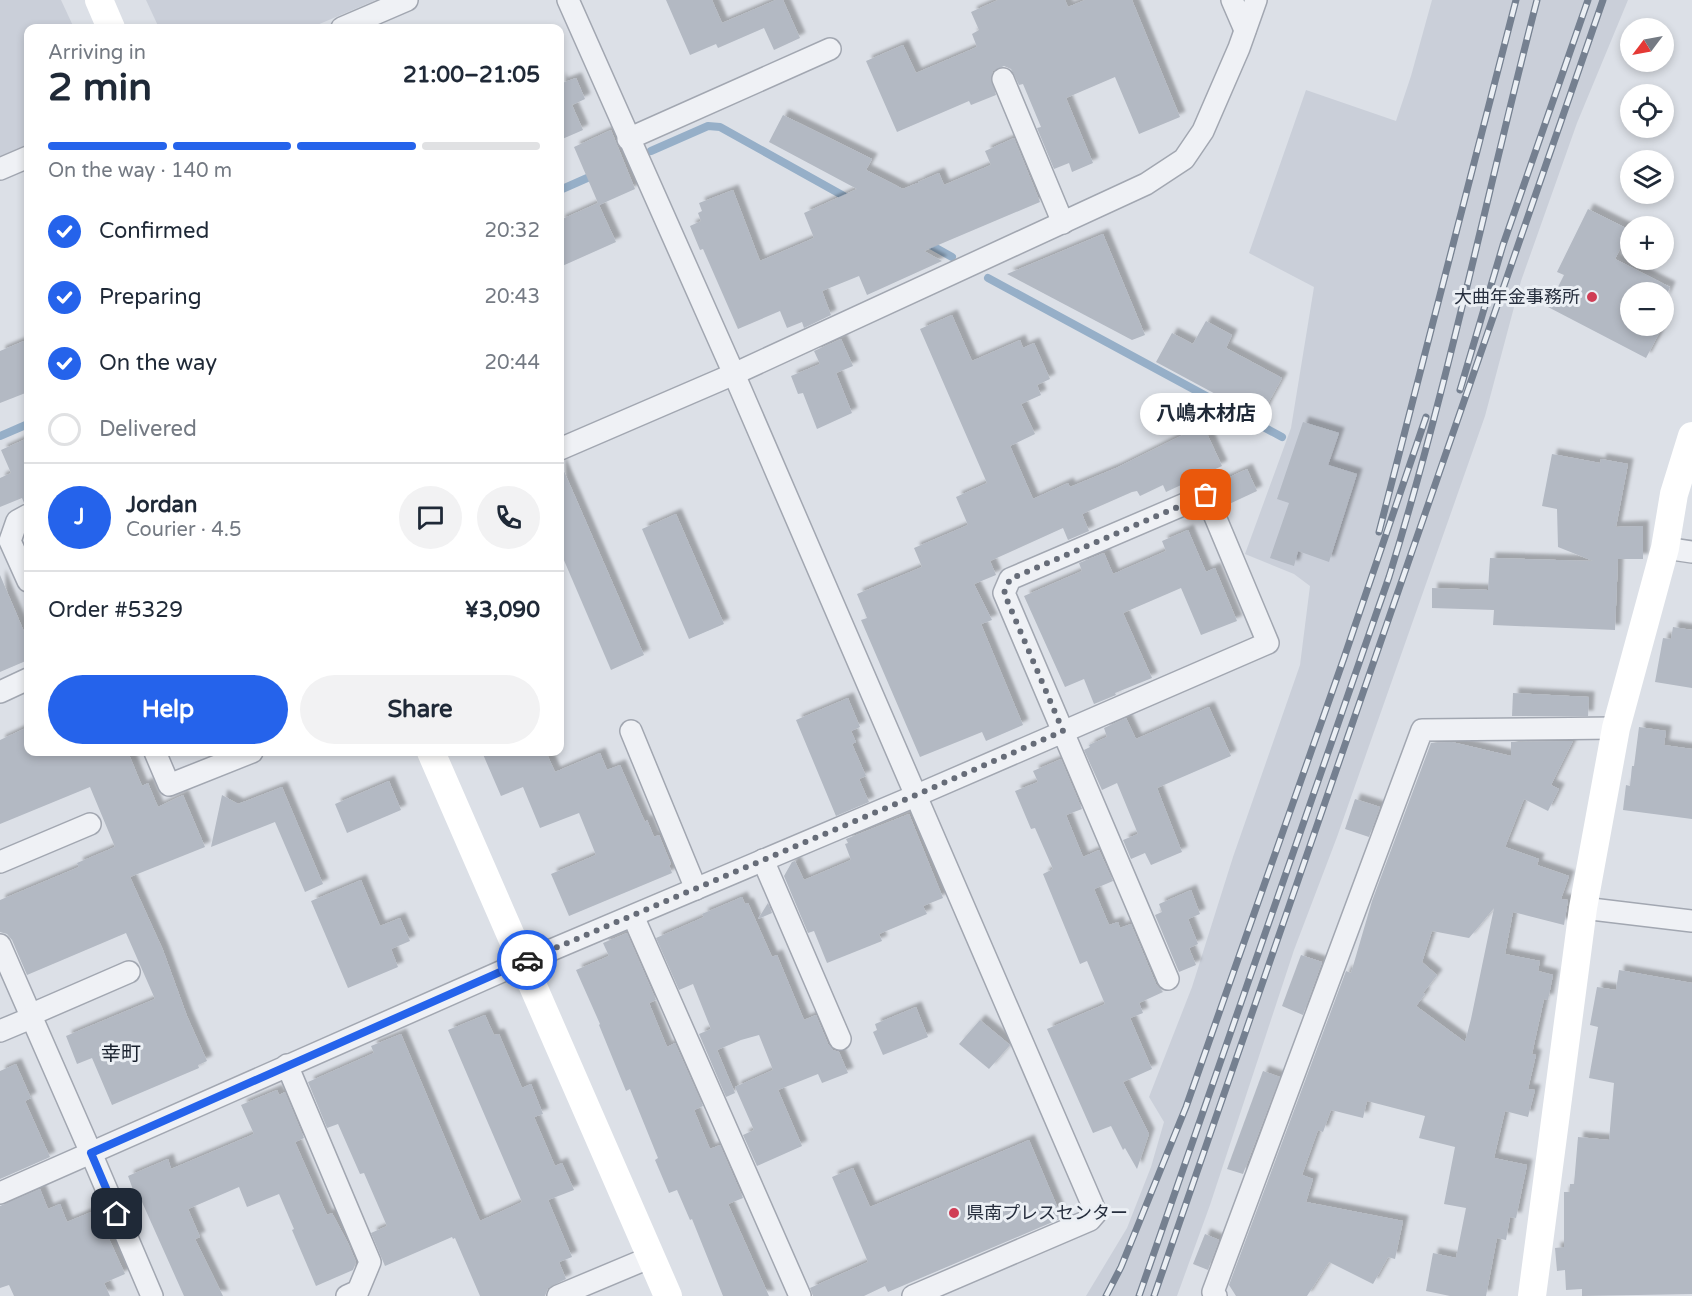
<!DOCTYPE html>
<html lang="en">
<head>
<meta charset="utf-8">
<style>
	:root { --surface:#fff; --page:#f2f2f3; --text:#1f2937; --muted:#747a83; --line:#e0e1e3; --accent:#2563eb }
	body { margin:0; font-family:"Varela Round","Noto Sans JP",sans-serif; background:var(--page); color:var(--text); height:100vh; display:flex; flex-direction:column; font-size:22px; white-space:nowrap }
	* { box-sizing:border-box; margin:0 }
	p { font-size:20px; color:var(--muted) }
	.icon { flex:none; width:33px; height:33px; fill:none; stroke:currentColor; stroke-width:2; stroke-linecap:round; stroke-linejoin:round }
	.map { position:relative; flex:1; overflow:hidden }
	.sheet { position:absolute; left:24px; top:24px; width:540px; height:732px; display:flex; flex-direction:column; background:var(--surface); border-radius:12px; box-shadow:0 3px 9px #0003 }
	.sheet>* { flex:none }
	.needle { width:39px; rotate:238deg }
	.tools { position:absolute; left:1620px; top:18px; display:grid; gap:12px }
	.tools a { display:grid; place-items:center; width:54px; height:54px; border-radius:50%; background:var(--surface); box-shadow:0 3px 9px #0003; font-size:30px }
	.pin { position:absolute; display:grid; place-items:center; width:51px; height:51px; color:#fff; margin:-26px; border-radius:12px; box-shadow:0 3px 9px #0006 }
	.courier { position:absolute; display:grid; place-items:center; width:60px; height:60px; margin:-30px; border:4px solid #2563eb; border-radius:50%; background:#fff; color:#222; box-shadow:0 2px 8px #0007 }
	.bubble { position:absolute; height:42px; border-radius:21px; background:var(--surface); box-shadow:0 3px 9px #0003; font-size:20px; font-weight:700; line-height:42px; text-align:center }
	.headline em { font-style:normal; font-weight:700 }
	.headline div { display:flex; flex-direction:column-reverse }
	.headline { display:flex; align-items:center; justify-content:space-between; height:102px; padding:0 24px }
	h1 { font-size:39px; font-weight:700; line-height:45px }
	.bar { display:grid; grid-template-columns:repeat(4,1fr); gap:9px 6px; align-content:center; height:72px; padding:0 24px }
	.bar i { height:8px; border-radius:4px; background:var(--line) }
	.bar .selected { background:var(--accent) }
	.bar p { grid-column:span 4 }
	.line { display:flex; align-items:center; gap:15px; padding:0 24px; border-top:2px solid var(--line) }
	.line div { flex:1 }
	.round { display:grid; place-items:center; flex:none; width:63px; height:63px; border-radius:32px; background:var(--page) }
	ol { padding:0 24px; list-style:none }
	li { display:flex; align-items:center; gap:18px; height:66px }
	li p { margin-inline-start:auto }
	li .icon { padding:6px; border-radius:50%; background:var(--accent); color:#fff; stroke-width:4 }
	li:last-child { color:var(--muted) }
	li i { width:33px; height:33px; border:3px solid var(--line); border-radius:50% }
	.action { display:flex; gap:12px; margin-top:auto; padding:12px 24px }
	.action a { flex:1; height:69px; border-radius:36px; background:var(--accent); color:#fff; font-size:24px; font-weight:700; line-height:69px; text-align:center }
	.action a+a { background:var(--page); color:var(--text) }
	.map>svg:first-child { display:block }
	.built { fill:#cacfd9 }
	.lines { fill:none; stroke-linecap:round; stroke-linejoin:round }
	.stream { stroke:#96afc8; stroke-width:8 }
	.building { fill:#b3b9c3; fill-rule:evenodd; filter:url(#shadow) }
	.street-casing { stroke:#a2a7b1; stroke-width:24 }
	.street { stroke:#eff1f5; stroke-width:21 }
	.secondary { stroke:#fff; stroke-width:28 }
	.rail-casing { stroke:#758090; stroke-width:7 }
	.rail { stroke:#ebeff4; stroke-width:4.5; stroke-dasharray:14; stroke-linecap:butt }
	.done { stroke:#666c78; stroke-width:6; stroke-dasharray:0 10.8 }
	.route { stroke:#2563eb; stroke-width:8 }
	.poi-dot { fill:#d03d55; stroke:#ebeff4; stroke-width:2 }
	.labels { text-anchor:middle; stroke-width:6; stroke-linejoin:round; paint-order:stroke }
	.poi-label { font-size:18px; fill:#262e3d; stroke:#ebeff4; text-anchor:end }
	.neighbourhood-label { font-size:20px; fill:#18202d; stroke:#ebeff4 }
</style>
</head>
<body>
<div class="map">
<svg width="1692" height="1296" viewBox="0 0 1692 1296">
	<defs>
		<filter id="shadow"><feDropShadow dx="5.5" dy="-5.5" stdDeviation="1.5" flood-color="#0004"/></filter>
	</defs>
	<rect width="100%" height="100%" fill="#dce0e7"/>
	<!-- built -->
	<g class="built">
		<polygon points="0,0 61,0 74,28 28,28 28,146 0,158"/>
		<polygon points="146,0 376,0 310,28 159,28"/>
		<polygon points="1432,0 1628,0 1577,123 1521,281 1485,416 1337,837 1294,950 1210,1205 1177,1296 1086,1296 1127,1228 1151,1167 1164,1122 1149,1097 1192,987 1233,857 1300,665 1310,586 1294,574 1245,554 1291,428 1314,287 1249,253 1306,90 1396,121 1411,76"/>
	</g>
	<g class="lines">
		<!-- stream -->
		<g class="stream">
			<polyline points="651,151 708,126 720,127 851,200"/>
			<polyline points="560,190 594,175"/>
			<polyline points="927,243 952,257"/>
			<polyline points="988,278 1282,437"/>
			<polyline points="0,436 28,424"/>
		</g>
	</g>
	<!-- building -->
	<g class="building">
		<polygon points="666,0 712,0 722,23 776,0 783,0 800,38 774,50 764,28 718,48 716,44 690,55"/>
		<polygon points="998,0 1065,0 1068,7 1085,0 1132,0 1180,117 1139,134 1115,77 1066,98 1093,163 1072,172 1069,163 1054,169 1037,128 1041,127 1023,84 1019,85 1011,69 1004,66 993,71 991,77 996,95 971,105 969,101 897,132 866,61 903,45 916,73 977,47 972,34 979,30 971,12"/>
		<polygon points="560,77 562,83 576,78 585,99 572,105 583,130 560,140"/>
		<polygon points="783,115 872,159 866,170 903,189 917,183 919,184 918,182 939,173 944,185 991,165 985,151 1014,138 1040,202 924,251 942,261 867,295 859,276 822,291 831,315 804,328 802,322 787,328 780,311 738,329 703,249 700,250 690,226 701,221 698,213 702,211 699,203 733,190 760,261 814,238 804,213 857,189 769,142"/>
		<polygon points="611,130 635,189 599,205 616,242 560,267 560,220 598,203 574,147"/>
		<polygon points="1588,209 1630,230 1615,259 1670,287 1664,301 1664,292 1630,292 1630,326 1664,324 1646,358 1548,307 1564,275 1557,272"/>
		<polygon points="1103,234 1145,335 1132,340 1007,274"/>
		<polygon points="952,315 972,361 1020,340 1023,348 1034,343 1050,379 1037,385 1041,395 1021,404 1035,434 1010,446 1033,499 1068,483 1070,487 1116,468 1203,425 1222,466 1166,492 1163,485 1140,496 1137,491 1132,492 1082,514 1089,531 1068,540 1063,528 990,561 996,575 974,584 992,620 981,624 1023,725 986,741 982,732 920,757 861,620 867,618 857,594 922,567 914,548 968,525 956,497 987,483 920,329"/>
		<polygon points="1206,321 1232,335 1226,348 1282,378 1260,418 1156,362 1172,333 1193,344"/>
		<polygon points="841,339 853,366 836,373 852,413 817,429 803,393 798,394 791,376 820,364 814,351"/>
		<polygon points="24,341 28,353 28,392 0,403 0,351"/>
		<polygon points="1303,422 1339,433 1328,465 1357,474 1329,562 1298,551 1294,566 1270,558 1289,503 1277,499"/>
		<polygon points="28,438 28,502 24,503 22,498 0,507 0,478 11,473 1,450"/>
		<polygon points="1552,454 1600,463 1601,459 1628,464 1616,527 1643,526 1643,559 1618,559 1615,630 1493,625 1494,610 1432,608 1432,588 1488,590 1490,558 1593,561 1558,547 1557,509 1542,506"/>
		<polygon points="560,462 644,655 611,670 560,551"/>
		<polygon points="1247,469 1257,491 1227,505 1217,483"/>
		<polygon points="676,514 724,624 689,639 642,529"/>
		<polygon points="1188,530 1206,572 1215,568 1237,621 1201,635 1181,588 1123,613 1152,678 1115,693 1116,695 1094,704 1084,679 1065,687 1024,596 1082,571 1079,563 1104,553 1113,574 1166,551 1162,541"/>
		<polygon points="0,575 28,641 28,660 0,672"/>
		<polygon points="1673,627 1692,630 1692,688 1655,682 1663,638 1671,639"/>
		<polygon points="1513,693 1589,697 1588,716 1512,716"/>
		<polygon points="848,698 860,727 851,731 856,742 852,744 866,776 859,779 869,802 836,816 796,720"/>
		<polygon points="1209,707 1231,756 1157,788 1182,852 1151,865 1145,853 1131,859 1123,840 1138,834 1117,783 1102,790 1084,750 1090,747 1089,745 1107,737 1104,728 1126,718 1136,739"/>
		<polygon points="28,727 28,752 128,752 142,786 148,783 158,807 183,795 205,847 130,877 163,950 187,1016 207,1061 198,1065 199,1068 112,1105 92,1058 77,1064 66,1036 155,999 126,933 27,975 12,940 7,934 0,932 0,900 79,867 77,863 115,847 90,787 0,824 0,740"/>
		<polygon points="1639,727 1666,731 1664,745 1692,749 1692,819 1623,810 1626,785 1630,786 1632,766 1634,766"/>
		<path d="M 1573,741 L 1551,785 L 1559,789 L 1548,811 L 1524,799 L 1505,847 L 1539,859 L 1537,865 L 1569,876 L 1561,899 L 1568,900 L 1564,925 L 1513,912 L 1505,954 L 1540,961 L 1538,971 L 1553,975 L 1548,1000 L 1544,999 L 1532,1054 L 1536,1055 L 1528,1089 L 1535,1090 L 1528,1117 L 1505,1111 L 1494,1158 L 1527,1165 L 1516,1218 L 1510,1217 L 1506,1240 L 1497,1238 L 1486,1296 L 1450,1296 L 1426,1291 L 1433,1253 L 1456,1258 L 1466,1208 L 1444,1204 L 1455,1147 L 1419,1138 L 1425,1116 L 1367,1101 L 1363,1118 L 1331,1110 L 1323,1132 L 1318,1130 L 1302,1175 L 1313,1179 L 1306,1202 L 1403,1221 L 1395,1259 L 1388,1257 L 1373,1284 L 1329,1262 L 1307,1296 L 1236,1296 L 1229,1285 L 1346,971 L 1351,973 L 1372,901 L 1431,743 L 1452,742 L 1511,756 L 1511,742 ZM 1494,908 L 1471,1019 L 1465,1042 L 1416,1006 L 1425,994 L 1423,993 L 1437,975 L 1422,962 L 1432,931 L 1469,938 Z"/>
		<polygon points="482,752 546,752 555,772 600,753 607,770 620,765 645,822 647,820 654,837 659,835 671,864 669,865 672,873 569,916 551,874 596,855 579,813 540,828 523,787 501,796"/>
		<polygon points="1061,759 1082,809 1066,815 1083,857 1099,850 1113,881 1094,889 1109,925 1118,922 1120,928 1131,924 1156,984 1163,992 1139,1003 1143,1013 1130,1018 1152,1069 1123,1082 1149,1134 1137,1169 1125,1148 1123,1150 1111,1126 1093,1133 1047,1029 1105,1004 1087,961 1080,964 1043,874 1053,869 1035,828 1031,829 1015,791 1038,782 1033,771"/>
		<polygon points="389,781 401,810 347,833 335,804"/>
		<polygon points="282,787 323,884 305,892 275,822 211,847 222,795 238,804"/>
		<polygon points="1355,799 1380,807 1369,837 1345,829"/>
		<polygon points="909,814 943,898 923,906 927,914 879,934 882,941 827,963 814,931 808,933 784,876 792,862 795,861 804,880 851,860 845,844 848,843 846,839"/>
		<polygon points="361,880 380,926 400,918 410,941 391,949 398,967 348,988 311,901"/>
		<polygon points="1191,890 1200,914 1188,919 1198,944 1189,948 1196,965 1179,972 1155,915 1162,912 1159,904"/>
		<polygon points="742,897 745,904 748,903 772,957 777,955 804,1020 816,1015 828,1044 833,1050 839,1052 848,1073 822,1083 818,1074 778,1090 802,1146 757,1166 743,1135 754,1130 735,1087 773,1070 759,1035 741,1040 717,1050 735,1093 726,1097 699,1034 711,1029 693,984 679,990 656,938 704,917 702,914"/>
		<polygon points="768,903 772,913 758,919"/>
		<polygon points="627,933 656,1000 649,1003 667,1047 675,1043 703,1106 694,1110 710,1149 720,1145 743,1198 728,1204 769,1296 723,1296 692,1219 690,1220 677,1190 669,1193 655,1160 658,1158 630,1089 626,1091 599,1025 600,1024 576,970 609,956 603,943"/>
		<polygon points="1301,955 1322,962 1303,1015 1282,1006"/>
		<polygon points="1619,970 1692,983 1692,1294 1582,1296 1582,1289 1566,1290 1565,1270 1557,1271 1555,1248 1564,1247 1564,1192 1570,1192 1570,1184 1574,1184 1578,1137 1609,1140 1614,1083 1589,1078 1598,1027 1590,1025 1597,987 1616,990"/>
		<polygon points="916,1007 928,1037 883,1055 873,1032 877,1030 875,1024"/>
		<polygon points="485,1015 494,1035 499,1034 522,1088 531,1084 543,1114 534,1117 555,1166 562,1163 574,1190 548,1200 572,1257 559,1262 566,1279 548,1288 545,1296 480,1296 455,1238 453,1239 452,1237 385,1266 371,1233 387,1226 364,1173 360,1174 338,1124 327,1128 308,1082 374,1053 371,1046 401,1034 480,1221 522,1202 448,1030"/>
		<polygon points="980,1020 1010,1045 989,1069 959,1044"/>
		<polygon points="16,1064 31,1098 25,1101 50,1157 0,1179 0,1071"/>
		<polygon points="1263,1071 1280,1077 1243,1174 1227,1169"/>
		<polygon points="277,1090 279,1095 285,1092 304,1138 295,1142 327,1215 332,1213 348,1243 356,1262 353,1270 316,1286 292,1230 294,1229 279,1194 247,1207 239,1187 188,1209 200,1237 195,1239 223,1296 184,1296 138,1193 135,1195 128,1176 168,1159 171,1169 254,1134 241,1105"/>
		<polygon points="1029,1140 1062,1218 888,1292 885,1286 864,1296 813,1296 810,1288 868,1262 832,1177 853,1168 870,1207"/>
		<polygon points="40,1189 48,1209 60,1204 67,1222 96,1210 125,1274 104,1283 110,1296 14,1296 9,1285 0,1288 0,1206"/>
		<polygon points="1205,1234 1219,1240 1208,1270 1193,1264"/>
	</g>
	<g class="lines">
		<!-- street casing -->
		<g class="street-casing">
			<g id="street">
				<polyline points="568,0 734,374 1096,1213 1090,1220 913,1296"/>
				<polyline points="1232,0 1245,30"/>
				<polyline points="342,28 407,0"/>
				<polyline points="1003,79 1063,223"/>
				<polyline points="628,139 830,49"/>
				<polyline points="0,169 28,157"/>
				<polyline points="560,449 734,374 1146,184 1184,159 1203,131 1239,48 1256,0"/>
				<polyline points="28,515 17,521 10,541 28,581"/>
				<polyline points="1665,548 1692,552"/>
				<polyline points="0,692 28,679"/>
				<polyline points="631,731 696,889"/>
				<polyline points="155,752 169,785 252,752"/>
				<polyline points="763,860 840,1039"/>
				<polyline points="0,862 90,824"/>
				<polyline points="1583,908 1692,921"/>
				<polyline points="633,916 800,1296"/>
				<polyline points="0,945 91,1153 152,1296"/>
				<polyline points="30,1015 129,972"/>
				<polyline points="0,1031 31,1018"/>
				<polyline points="287,1065 370,1262 358,1291 347,1296"/>
				<polyline points="0,1193 523,962 915,796 1268,643 1206,495 1010,579 1004,593 1168,979"/>
				<polyline points="558,1296 651,1257"/>
				<polyline points="1216,1296 1213,1292 1422,730 1616,728"/>
			</g>
		</g>
		<!-- street -->
		<use href="#street" class="street"/>
		<!-- secondary -->
		<g class="secondary">
			<polyline points="99,0 111,28"/>
			<polyline points="431,752 668,1296"/>
			<polyline points="1532,1296 1583,908 1616,728 1665,548 1674,494 1692,436"/>
		</g>
		<!-- rail casing -->
		<g class="rail-casing">
			<g id="rail">
				<polyline points="1460,390 1503,245 1588,0"/>
				<polyline points="1379,532 1516,0"/>
				<polyline points="1106,1296 1121,1267 1186,1107 1344,658 1426,417"/>
				<path d="M 1139,1296 L 1389,577 C 1448,387 1487,192 1537,0"/>
				<polyline points="1154,1296 1603,0"/>
			</g>
		</g>
		<!-- rail -->
		<use href="#rail" class="rail"/>
	</g>
	<g class="lines">
		<!-- done -->
		<polyline class="done" points="527,960 893,805 1063,731 1004,593 1010,579 1206,495"/>
		<!-- route -->
		<polyline class="route" points="117,1214 91,1153 527,960"/>
	</g>
	<!-- markers -->
	<g class="poi-dot">
		<circle cx="1592" cy="297" r="6"/>
		<circle cx="954" cy="1213" r="6"/>
	</g>
	<g class="labels">
		<!-- poi labels -->
		<g class="poi-label">
			<text x="1580" y="303">大曲年金事務所</text>
			<text x="966" y="1219" text-anchor="start">県南プレスセンター</text>
		</g>
		<!-- neighbourhood labels -->
		<g class="neighbourhood-label">
			<text x="121" y="1060">幸町</text>
		</g>
	</g>
</svg>
<div class="tools">
<a><svg class="needle" viewBox="-14 -14 28 28"><path d="M0-13l5 13h-10z" fill="#e53935"/><path d="M0 13l5-13h-10z" fill="#747a83"/></svg></a>
<a><svg class="icon" aria-label="locate" viewBox="0 0 24 24"><circle cx="12" cy="12" r="6"/><path d="M12 2v4M12 18v4M2 12h4M18 12h4"/></svg></a>
<a><svg class="icon" aria-label="layers" viewBox="0 0 24 24"><path d="M12 4l9 5-9 5-9-5zM3 14l9 5 9-5"/></svg></a>
<a>+</a>
<a>−</a>
</div>
<div class="pin" style="left:1206px;top:495px;background:#ea580c"><svg class="icon" aria-label="bag" viewBox="0 0 24 24"><path d="M5 8h14l-1 12H6zM9 8a3 3 0 0 1 6 0"/></svg></div>
<div class="pin" style="left:117px;top:1214px;background:#1f2937"><svg class="icon" aria-label="home" viewBox="0 0 24 24"><path d="M3 11l9-7 9 7M6 9v11h12V9"/></svg></div>
<div class="courier" style="left:527px;top:960px"><svg class="icon" aria-label="car" viewBox="0 0 24 24"><path d="M5 17H2v-5l4-1 3-4h7l3 4 3 1v5h-3M9 17h6M6 11h13"/><circle cx="7" cy="17" r="2"/><circle cx="17" cy="17" r="2"/></svg></div>
<div class="bubble" style="left:1140px;top:393px;width:132px">八嶋木材店</div>
<section class="sheet">
<div class="headline"><div><h1>2 min</h1><p>Arriving in</p></div><em>21:00–21:05</em></div>
<div class="bar"><i class="selected"></i><i class="selected"></i><i class="selected"></i><i></i><p>On the way · 140 m</p></div>
<ol>
<li><svg class="icon" aria-label="check" viewBox="0 0 24 24"><path d="M5 12l5 5 9-10"/></svg>Confirmed<p>20:32</p></li>
<li><svg class="icon" aria-label="check" viewBox="0 0 24 24"><path d="M5 12l5 5 9-10"/></svg>Preparing<p>20:43</p></li>
<li><svg class="icon" aria-label="check" viewBox="0 0 24 24"><path d="M5 12l5 5 9-10"/></svg>On the way<p>20:44</p></li>
<li><i></i>Delivered</li>
</ol>
<div class="line" style="height:108px"><b class="round" style="background:var(--accent);color:#fff">J</b><div><b>Jordan</b><p>Courier · 4.5</p></div><a class="round"><svg class="icon" aria-label="chat" viewBox="0 0 24 24"><path d="M4 5h16v11H9l-5 4z"/></svg></a><a class="round"><svg class="icon" aria-label="phone" viewBox="0 0 24 24"><path d="M5 4h4l2 5-3 2q2 4 5 5l2-3 5 2v4C11 20 4 13 5 4z"/></svg></a></div>
<div class="line" style="height:78px"><div>Order #5329</div><b>¥3,090</b></div>
<div class="action"><a>Help</a><a>Share</a></div>
</section>
</div>
</body>
</html>
